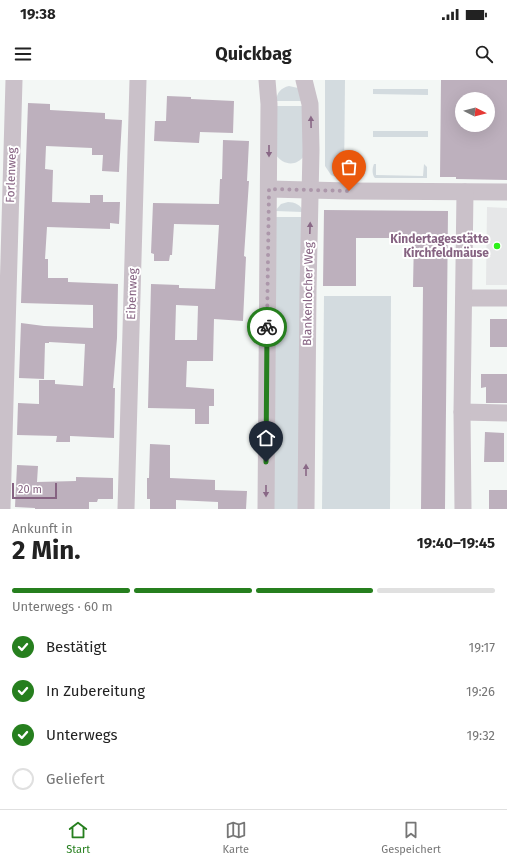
<!DOCTYPE html>
<html lang="de">
<head>
<meta charset="utf-8">
<style>
	:root { --surface:#fff; --page:#f2f2f2; --text:#222; --muted:#767676; --line:#e0e0e0; --accent:#267f1e }
	body { margin:0; font-family:"Fira Sans",sans-serif; background:var(--page); color:var(--text); height:100vh; display:flex; flex-direction:column; font-size:15px; white-space:nowrap }
	* { box-sizing:border-box; margin:0 }
	p { font-size:13px; color:var(--muted) }
	.icon { flex:none; width:22px; height:22px; fill:none; stroke:currentColor; stroke-width:2; stroke-linecap:round; stroke-linejoin:round }
	.map { position:relative; height:429px; overflow:hidden }
	.panel { display:flex; flex-direction:column; background:var(--surface); flex:1 }
	.panel>* { flex:none }
	.needle { width:26px; rotate:96deg }
	.buttons { position:absolute; left:455px; top:12px; display:grid; gap:8px }
	.buttons a { display:grid; place-items:center; width:40px; height:40px; border-radius:50%; background:var(--surface); box-shadow:0 4px 16px #0002; font-size:20px }
	.scale { position:absolute; left:12px; bottom:10px; width:45px; box-sizing:border-box; padding-left:4px; border:2px solid #866382; border-top:0; font-size:11px; line-height:14px; white-space:nowrap; color:#866382; -webkit-text-stroke:3px #fff; paint-order:stroke }
	.pin { position:absolute; display:grid; place-items:center; width:34px; height:34px; color:#fff; margin:-41px -17px; border-radius:50% 50% 50% 0; rotate:-45deg; box-shadow:0 0 4px #0007 }
	.pin .icon { rotate:45deg }
	.courier { position:absolute; display:grid; place-items:center; width:40px; height:40px; margin:-20px; border:3px solid #267f1e; border-radius:50%; background:#fff; color:#222; box-shadow:0 1px 5px #0007 }
	.headline em { font-style:normal; font-weight:700 }
	.headline div { display:flex; flex-direction:column-reverse }
	.headline { display:flex; align-items:center; justify-content:space-between; height:68px; padding:0 12px }
	h1 { font-size:26px; font-weight:700; line-height:30px }
	.bar { display:grid; grid-template-columns:repeat(4,1fr); gap:6px 4px; align-content:center; height:48px; padding:0 12px }
	.bar i { height:5px; border-radius:3px; background:var(--line) }
	.bar .selected { background:var(--accent) }
	.bar p { grid-column:span 4 }
	ol { padding:0 12px; list-style:none }
	li { display:flex; align-items:center; gap:12px; height:44px }
	li p { margin-inline-start:auto }
	li .icon { padding:4px; border-radius:50%; background:var(--accent); color:#fff; stroke-width:4 }
	li:last-child { color:var(--muted) }
	li i { width:22px; height:22px; border:2px solid var(--line); border-radius:50% }
	.status { display:flex; justify-content:space-between; align-items:center; height:28px; padding:0 20px; background:var(--surface); direction:ltr }
	.status svg { height:11px; fill:currentColor }
	header { display:flex; justify-content:space-between; align-items:center; height:52px; padding:0 12px; background:var(--surface); font-size:18px; font-weight:700 }
	.tab-bar { display:flex; justify-content:space-around; align-items:center; height:56px; border-top:1px solid var(--line); background:var(--surface); font-size:11px; color:var(--muted) }
	.tab-bar a { display:grid; justify-items:center; gap:2px }
	.tab-bar .selected { color:var(--accent) }
	.map>svg:first-child { display:block }
	.built { fill:#e6e7e8 }
	.green { fill:#d3dbdf }
	.building { fill:#bdb0bd; fill-rule:evenodd }
	.lines { fill:none; stroke-linecap:round; stroke-linejoin:round }
	.minor { stroke:#cac1c9; stroke-width:17 }
	.oneway { fill:#896886 }
	.done { stroke:#ac97aa; stroke-width:4; stroke-dasharray:0 7.2 }
	.route { stroke:#267f1e; stroke-width:5 }
	.poi-dot { fill:#2cf118; stroke:#fff; stroke-width:1.5 }
	.labels { text-anchor:middle; stroke-width:4; stroke-linejoin:round; paint-order:stroke }
	.street-label { font-size:12px; fill:#866382; stroke:#fff }
	.poi-label { font-size:12px; font-weight:bold; fill:#866382; stroke:#fff; text-anchor:end }
</style>
</head>
<body>
<div class="status"><b>19:38</b><svg viewBox="0 0 49 12"><path d="M0 12V9h3v3zM5 12V6h3v6zM10 12V3h3v9zM15 12V0h3v12zM26 1h20v11H26zM47 4h2v5h-2z"/></svg></div>
<header><svg class="icon" aria-label="menu" viewBox="0 0 24 24"><path d="M4 6h16M4 12h16M4 18h16"/></svg>Quickbag<svg class="icon" aria-label="search" viewBox="0 0 24 24"><circle cx="10" cy="10" r="6"/><path d="M15 15l6 6"/></svg></header>
<div class="map">
<svg width="507" height="429" viewBox="0 0 507 429">
	<rect width="100%" height="100%" fill="#f3f7f5"/>
	<!-- built -->
	<polygon class="built" points="487,127 507,128 507,205 486,205"/>
	<!-- green -->
	<g class="green">
		<polygon points="325,0 345,0 344,100 331,95 325,86"/>
		<path d="M 289,6 L 298,8 L 304,21 L 276,21 C 277,12 281,8 289,6 Z"/>
		<polygon points="373,9 428,9 428,15 373,14"/>
		<path d="M 275,26 L 305,26 L 304,76 C 296,87 283,85 276,75 Z"/>
		<rect x="373" y="51" width="55" height="6"/>
		<path d="M 374,84 L 376,84 L 376,95 L 423,96 L 424,84 L 427,87 L 427,98 L 375,98 C 372,95 372,88 374,84 Z"/>
		<path d="M 288,122 C 294,122 302,125 303,132 L 275,131 L 281,124 Z"/>
		<polygon points="274,137 303,137 300,429 271,429"/>
		<polygon points="324,216 391,216 390,429 322,429"/>
	</g>
	<!-- building -->
	<g class="building">
		<path d="M 441,0 L 507,0 L 507,100 L 456,99 L 456,97 L 440,97 ZM 462,19 L 488,19 L 488,45 L 462,45 Z"/>
		<polygon points="167,16 191,17 191,19 234,21 233,53 200,52 199,63 154,61 155,41 166,41"/>
		<polygon points="28,23 50,24 50,30 105,33 105,39 122,40 119,92 102,91 103,75 92,75 92,68 46,66 45,89 53,90 52,122 90,123 90,115 103,115 103,122 120,122 119,144 110,143 110,149 47,147 45,179 48,179 48,198 68,198 68,202 118,204 117,258 113,308 115,308 114,358 70,356 70,362 56,362 57,356 17,355 18,323 39,324 39,300 55,300 55,304 83,306 85,264 49,262 49,263 45,263 44,299 19,298 21,243 44,246 93,248 93,225 21,223"/>
		<path d="M 223,60 L 249,61 L 247,101 L 249,101 L 244,176 L 246,177 L 243,241 L 214,239 L 213,281 L 187,281 L 186,307 L 214,309 L 214,326 L 209,326 L 209,344 L 195,344 L 195,329 L 148,328 L 151,204 L 179,205 L 179,208 L 215,209 L 219,145 L 174,144 L 172,175 L 170,175 L 169,181 L 154,181 L 154,174 L 151,173 L 153,123 L 219,124 L 220,99 L 222,99 ZM 176,225 L 198,226 L 197,260 L 175,260 Z"/>
		<polygon points="324,130 448,131 445,429 421,429 423,207 413,207 414,158 356,158 356,206 323,206"/>
		<rect x="490" y="239" width="17" height="28"/>
		<polygon points="481,294 507,294 507,323 486,323 486,307 481,308"/>
		<polygon points="485,352 504,353 504,382 484,382"/>
		<polygon points="150,364 170,365 170,398 215,400 215,410 247,411 246,429 218,429 218,422 176,420 176,429 150,429 150,419 147,419 147,398 149,398"/>
		<polygon points="17,385 38,386 37,402 76,401 76,397 113,398 113,419 98,419 97,422 89,422 89,429 35,429 35,428 15,427"/>
		<rect x="489" y="410" width="18" height="19"/>
	</g>
	<g class="lines">
		<!-- minor -->
		<g class="minor">
			<polyline points="304,0 310,24 311,70 308,210 306,429"/>
			<polyline points="269,109 349,111 507,112"/>
			<polyline points="464,218 507,218"/>
			<polyline points="462,332 507,333"/>
			<polyline points="2,429 14,0"/>
			<polyline points="126,429 138,0"/>
			<polyline points="266,429 269,24 267,0"/>
			<polyline points="463,429 462,332 465,112"/>
		</g>
	</g>
	<!-- one-way arrows -->
	<defs><path id="oneway-solid" d="M-6-.8H1V-3.2L6.5 0L1 3.2V.8H-6Z"/></defs>
	<g class="oneway">
		<use href="#oneway-solid" transform="translate(311 42) rotate(-91)"/>
		<use href="#oneway-solid" transform="translate(269 71) rotate(90)"/>
		<use href="#oneway-solid" transform="translate(310 148) rotate(-88)"/>
		<use href="#oneway-solid" transform="translate(306 390) rotate(-90)"/>
		<use href="#oneway-solid" transform="translate(266 411) rotate(90)"/>
	</g>
	<g class="lines">
		<!-- done -->
		<polyline class="done" points="267,247 269,109 349,111"/>
		<!-- route -->
		<polyline class="route" points="266,382 267,247"/>
	</g>
	<!-- markers -->
	<circle class="poi-dot" cx="497" cy="166" r="4"/>
	<g class="labels">
		<!-- street labels -->
		<g class="street-label">
			<text transform="translate(11 95) rotate(-88)" y="4">Forlenweg</text>
			<text transform="translate(132 214) rotate(-88)" y="4">Eibenweg</text>
			<text transform="translate(308 214) rotate(-89)" y="4">Blankenlocher Weg</text>
		</g>
		<!-- poi labels -->
		<g class="poi-label">
			<text x="489" y="163">Kindertagesstätte<tspan x="489" dy="14">Kirchfeldmäuse</tspan></text>
		</g>
	</g>
</svg>
<div class="buttons">
<a><svg class="needle" viewBox="-14 -14 28 28"><path d="M0-13l5 13h-10z" fill="#e53935"/><path d="M0 13l5-13h-10z" fill="#767676"/></svg></a>
</div>
<div class="scale">20 m</div>
<div class="pin" style="left:349px;top:111px;background:#ea580c"><svg class="icon" aria-label="bag" viewBox="0 0 24 24"><path d="M5 8h14l-1 12H6zM9 8a3 3 0 0 1 6 0"/></svg></div>
<div class="pin" style="left:266px;top:382px;background:#1f2937"><svg class="icon" aria-label="home" viewBox="0 0 24 24"><path d="M3 11l9-7 9 7M6 9v11h12V9"/></svg></div>
<div class="courier" style="left:267px;top:247px"><svg class="icon" aria-label="bike" viewBox="0 0 24 24"><circle cx="6" cy="16" r="4"/><circle cx="18" cy="16" r="4"/><path d="M6 16l4-8h5l3 8M10 8l3 8H6M13 5h3"/></svg></div>
</div>
<section class="panel">
<div class="headline"><div><h1>2 Min.</h1><p>Ankunft in</p></div><em>19:40–19:45</em></div>
<div class="bar"><i class="selected"></i><i class="selected"></i><i class="selected"></i><i></i><p>Unterwegs · 60 m</p></div>
<ol>
<li><svg class="icon" aria-label="check" viewBox="0 0 24 24"><path d="M5 12l5 5 9-10"/></svg>Bestätigt<p>19:17</p></li>
<li><svg class="icon" aria-label="check" viewBox="0 0 24 24"><path d="M5 12l5 5 9-10"/></svg>In Zubereitung<p>19:26</p></li>
<li><svg class="icon" aria-label="check" viewBox="0 0 24 24"><path d="M5 12l5 5 9-10"/></svg>Unterwegs<p>19:32</p></li>
<li><i></i>Geliefert</li>
</ol>
</section>
<nav class="tab-bar">
<a class="selected"><svg class="icon" aria-label="home" viewBox="0 0 24 24"><path d="M3 11l9-7 9 7M6 9v11h12V9"/></svg>Start</a>
<a><svg class="icon" aria-label="map" viewBox="0 0 24 24"><path d="M3 6l6-2 6 2 6-2v14l-6 2-6-2-6 2zM9 4v14M15 6v14"/></svg>Karte</a>
<a><svg class="icon" aria-label="saved" viewBox="0 0 24 24"><path d="M7 4h10v16l-5-4-5 4z"/></svg>Gespeichert</a>
</nav>
</body>
</html>
